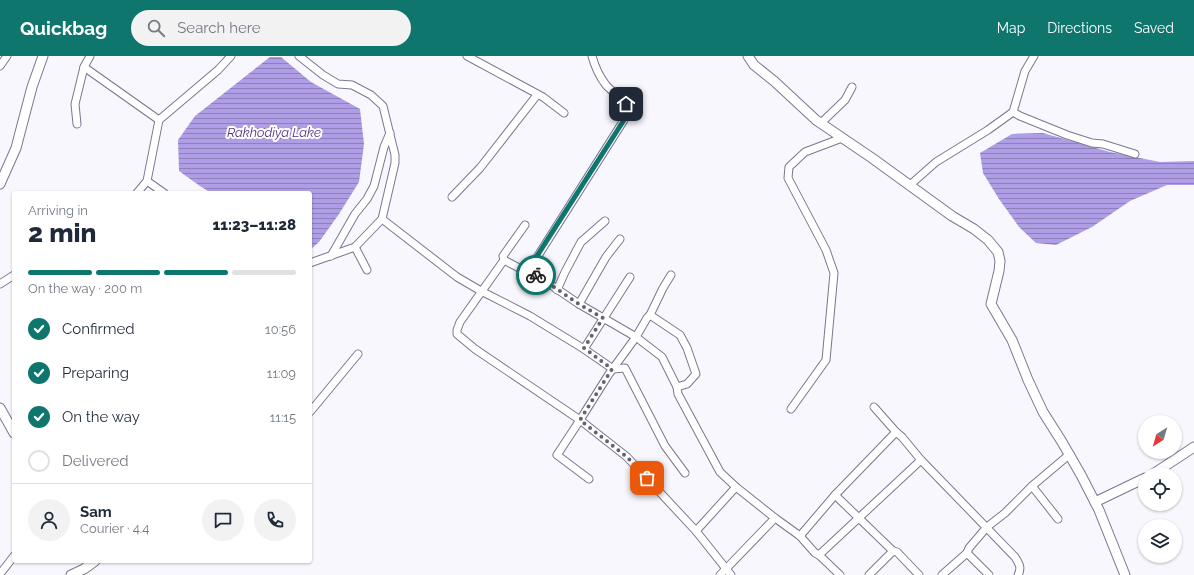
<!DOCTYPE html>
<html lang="en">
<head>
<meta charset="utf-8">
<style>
	:root { --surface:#fff; --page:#f2f2f3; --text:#1f2937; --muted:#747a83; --line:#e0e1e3; --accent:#0f766e }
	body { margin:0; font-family:Raleway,sans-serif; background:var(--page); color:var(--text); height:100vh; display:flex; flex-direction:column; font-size:15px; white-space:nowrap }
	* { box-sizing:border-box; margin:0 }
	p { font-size:13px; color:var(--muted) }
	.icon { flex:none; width:22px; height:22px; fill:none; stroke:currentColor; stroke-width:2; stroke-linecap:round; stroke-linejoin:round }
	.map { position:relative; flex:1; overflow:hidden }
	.sheet { position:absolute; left:12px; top:135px; width:300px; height:372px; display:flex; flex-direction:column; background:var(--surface); border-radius:4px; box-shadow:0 1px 3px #0004 }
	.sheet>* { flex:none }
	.needle { width:26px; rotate:217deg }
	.controls { position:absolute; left:1138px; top:359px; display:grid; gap:8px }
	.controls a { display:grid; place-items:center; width:44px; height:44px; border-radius:50%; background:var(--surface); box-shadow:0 1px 3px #0004; font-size:20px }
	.pin { position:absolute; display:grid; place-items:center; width:34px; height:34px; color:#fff; margin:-17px; border-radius:8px; box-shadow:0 2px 6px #0006 }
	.courier { position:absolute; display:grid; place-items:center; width:40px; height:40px; margin:-20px; border:3px solid #0f766e; border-radius:50%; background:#fff; color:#222; box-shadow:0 1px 5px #0007 }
	.summary em { font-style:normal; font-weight:800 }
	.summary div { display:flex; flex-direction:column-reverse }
	.summary { display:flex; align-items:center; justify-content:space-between; height:68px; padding:0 16px }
	h1 { font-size:26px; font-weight:800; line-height:30px }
	.bar { display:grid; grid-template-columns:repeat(4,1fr); gap:6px 4px; align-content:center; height:48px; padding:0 16px }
	.bar i { height:5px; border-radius:3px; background:var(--line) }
	.bar .selected { background:var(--accent) }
	.bar p { grid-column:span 4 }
	.line { display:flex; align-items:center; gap:10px; padding:0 16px; border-top:1px solid var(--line) }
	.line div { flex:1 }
	.round { display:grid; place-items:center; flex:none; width:42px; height:42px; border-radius:21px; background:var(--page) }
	ol { padding:0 16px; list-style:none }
	li { display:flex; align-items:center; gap:12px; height:44px }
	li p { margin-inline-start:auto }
	li .icon { padding:4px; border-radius:50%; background:var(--accent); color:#fff; stroke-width:4 }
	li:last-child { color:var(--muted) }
	li i { width:22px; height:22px; border:2px solid var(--line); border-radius:50% }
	header { display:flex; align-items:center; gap:24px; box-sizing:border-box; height:56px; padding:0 20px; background:var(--accent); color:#fff }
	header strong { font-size:19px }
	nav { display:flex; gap:22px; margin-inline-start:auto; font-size:14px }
	.search { width:280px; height:36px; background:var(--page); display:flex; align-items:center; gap:10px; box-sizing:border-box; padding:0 14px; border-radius:22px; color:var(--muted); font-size:15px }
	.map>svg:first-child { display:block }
	.water { fill:url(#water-rules) }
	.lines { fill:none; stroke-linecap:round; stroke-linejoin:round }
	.street-casing { stroke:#7c7692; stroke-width:9 }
	.secondary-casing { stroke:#7c7692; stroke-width:11 }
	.street { stroke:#fff; stroke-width:7 }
	.secondary { stroke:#fff; stroke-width:9 }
	.done { stroke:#66636d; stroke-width:4; stroke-dasharray:0 7.2 }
	.route { stroke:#0f766e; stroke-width:5 }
	.labels { text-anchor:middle; stroke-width:4; stroke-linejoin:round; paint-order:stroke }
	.water-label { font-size:13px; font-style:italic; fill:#4c3184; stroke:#fff }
</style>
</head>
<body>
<header>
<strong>Quickbag</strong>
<div class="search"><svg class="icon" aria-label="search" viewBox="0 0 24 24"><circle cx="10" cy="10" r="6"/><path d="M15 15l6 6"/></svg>Search here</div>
<nav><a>Map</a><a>Directions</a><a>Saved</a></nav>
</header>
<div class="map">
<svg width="1194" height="519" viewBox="0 0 1194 519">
	<defs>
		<pattern id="water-rules" width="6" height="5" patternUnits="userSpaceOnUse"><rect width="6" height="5" fill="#af9ee6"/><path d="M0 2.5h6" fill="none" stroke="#8d80ba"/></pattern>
	</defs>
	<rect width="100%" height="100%" fill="#f8f7fd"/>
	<!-- water -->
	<g class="water">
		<polygon points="270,1 281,1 311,26 360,53 364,88 359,126 339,158 319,186 310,194 310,137 211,137 200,130 179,115 178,84 195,60"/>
		<polygon points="1043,77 1110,96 1160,106 1194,105 1194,129 1167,129 1130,145 1092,171 1056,189 1036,187 1019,171 999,143 983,117 980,97 1012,78"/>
	</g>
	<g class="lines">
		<!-- street casing -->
		<g class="street-casing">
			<g id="street">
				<polyline points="299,0 323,19 338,28 352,29 371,39 383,50 395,99 395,107 382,163 355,191 310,207"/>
				<polyline points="467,0 543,41 564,57"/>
				<polyline points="0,10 7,0"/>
				<polyline points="84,11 90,0"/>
				<polyline points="1013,56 1020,60 1067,79 1092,87 1103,88 1135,98"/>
				<polyline points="821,67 845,44 852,31"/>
				<polyline points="77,68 75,48 84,11 159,64"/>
				<polyline points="147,125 164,137"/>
				<polyline points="910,129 936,106 988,74 1013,56 1025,15 1034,0"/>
				<polyline points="137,137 147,125 159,64 218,14 231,0"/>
				<polyline points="452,141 480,112 537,39"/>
				<polyline points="382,163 457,221 481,235 530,260 584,293 613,313 625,312 665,390 685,417"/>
				<polyline points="525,169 503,200 504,204 460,266 457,274 457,278 475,293 580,364 609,318 636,281 647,262 650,259 663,232 671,219"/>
				<polyline points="355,191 367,214"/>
				<polyline points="331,200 355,158 367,143 374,130 384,91 390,77"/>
				<polyline points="504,204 521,213 529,214 579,248 636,281 662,301 677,331 678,338 720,416 736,431"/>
				<path d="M 529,214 L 624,64 L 628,53 C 624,43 613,37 606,29 C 599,20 595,11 592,0"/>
				<polyline points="0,228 14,219"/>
				<polyline points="557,234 565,216 581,186 605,165"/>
				<polyline points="579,248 606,201 620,183"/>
				<polyline points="650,259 680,279 687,292 696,318 687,328 677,331"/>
				<polyline points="584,293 630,221"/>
				<path d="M 874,351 L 896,376 L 902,381 L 921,404 L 1015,501 C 1019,508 1022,511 1018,519"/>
				<polyline points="791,353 826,304 834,217 826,194 788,122 789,111 805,96 842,82"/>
				<polyline points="310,356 358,298"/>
				<polyline points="589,423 557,399 580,364 627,401 696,475 731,519"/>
				<polyline points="1032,430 1058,463"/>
				<polyline points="835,439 893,495 897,496 919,519"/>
				<polyline points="696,475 736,431 775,462 800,480 815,497 819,499 840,519"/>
				<polyline points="800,480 835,439 896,376"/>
				<polyline points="967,497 989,519"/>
				<polyline points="819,499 921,404"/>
				<polyline points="0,518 14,500"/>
				<polyline points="720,519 775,462"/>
				<polyline points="869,519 893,495"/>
				<polyline points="942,519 967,497 969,492 987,471 1005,457 1032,430 1070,398"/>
			</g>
		</g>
		<!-- secondary casing -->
		<g class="secondary-casing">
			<g id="secondary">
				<polyline points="748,0 754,9 774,25 816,64 872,102 952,160 974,173 988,184 998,196 1000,205 999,215 991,248 1012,284 1028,324 1043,356 1062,386 1081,419 1099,454 1125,519"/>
				<polyline points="0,128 16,92 32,31 43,0"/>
				<polyline points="0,352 14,377"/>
				<polyline points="1153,418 1194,391"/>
				<polyline points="1095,446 1145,422"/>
				<polyline points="71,519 84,513 95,505"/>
			</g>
		</g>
		<!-- street -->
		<use href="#street" class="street"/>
		<!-- secondary -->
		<use href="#secondary" class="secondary"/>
	</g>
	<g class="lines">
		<!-- done -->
		<polyline class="done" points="536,219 579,248 603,262 584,292 612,313 580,364 627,401 647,422"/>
		<!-- route -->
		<polyline class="route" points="536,219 528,214 624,64 628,53 626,48"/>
	</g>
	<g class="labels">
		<!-- water labels -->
		<g class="water-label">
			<text x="274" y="81">Rakhodiya Lake</text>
		</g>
	</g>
</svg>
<div class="controls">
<a><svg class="needle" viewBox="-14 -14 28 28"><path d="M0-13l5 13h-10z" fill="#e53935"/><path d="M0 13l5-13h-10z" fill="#747a83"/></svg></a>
<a><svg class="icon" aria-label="locate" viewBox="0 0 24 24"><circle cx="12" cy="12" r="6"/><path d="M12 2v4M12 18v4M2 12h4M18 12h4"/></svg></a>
<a><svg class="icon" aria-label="layers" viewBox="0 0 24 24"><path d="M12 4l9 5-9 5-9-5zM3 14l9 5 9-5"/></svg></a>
</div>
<div class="pin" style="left:647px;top:422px;background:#ea580c"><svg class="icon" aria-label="bag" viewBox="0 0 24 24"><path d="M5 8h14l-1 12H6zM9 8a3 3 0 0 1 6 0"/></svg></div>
<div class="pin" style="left:626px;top:48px;background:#1f2937"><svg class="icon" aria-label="home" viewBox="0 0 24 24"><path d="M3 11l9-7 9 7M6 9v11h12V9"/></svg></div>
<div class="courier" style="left:536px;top:219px"><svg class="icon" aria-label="bike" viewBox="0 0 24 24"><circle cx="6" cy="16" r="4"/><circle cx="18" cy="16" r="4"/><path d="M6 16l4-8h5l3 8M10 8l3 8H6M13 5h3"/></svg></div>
<section class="sheet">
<div class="summary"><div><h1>2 min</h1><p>Arriving in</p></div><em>11:23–11:28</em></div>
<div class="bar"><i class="selected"></i><i class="selected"></i><i class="selected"></i><i></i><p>On the way · 200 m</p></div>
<ol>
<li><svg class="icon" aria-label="check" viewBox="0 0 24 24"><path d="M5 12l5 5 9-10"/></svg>Confirmed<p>10:56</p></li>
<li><svg class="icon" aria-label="check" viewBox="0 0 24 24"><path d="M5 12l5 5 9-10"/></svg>Preparing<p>11:09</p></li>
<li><svg class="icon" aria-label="check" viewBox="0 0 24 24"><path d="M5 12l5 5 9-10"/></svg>On the way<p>11:15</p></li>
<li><i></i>Delivered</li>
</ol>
<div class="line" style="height:72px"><a class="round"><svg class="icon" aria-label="person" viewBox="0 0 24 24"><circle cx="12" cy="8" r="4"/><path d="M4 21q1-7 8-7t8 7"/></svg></a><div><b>Sam</b><p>Courier · 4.4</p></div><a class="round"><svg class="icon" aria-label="chat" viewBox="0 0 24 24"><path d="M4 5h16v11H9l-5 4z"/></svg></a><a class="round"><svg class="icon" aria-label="phone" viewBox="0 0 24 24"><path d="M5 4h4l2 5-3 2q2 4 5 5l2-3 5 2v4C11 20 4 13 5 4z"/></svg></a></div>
</section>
</div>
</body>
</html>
